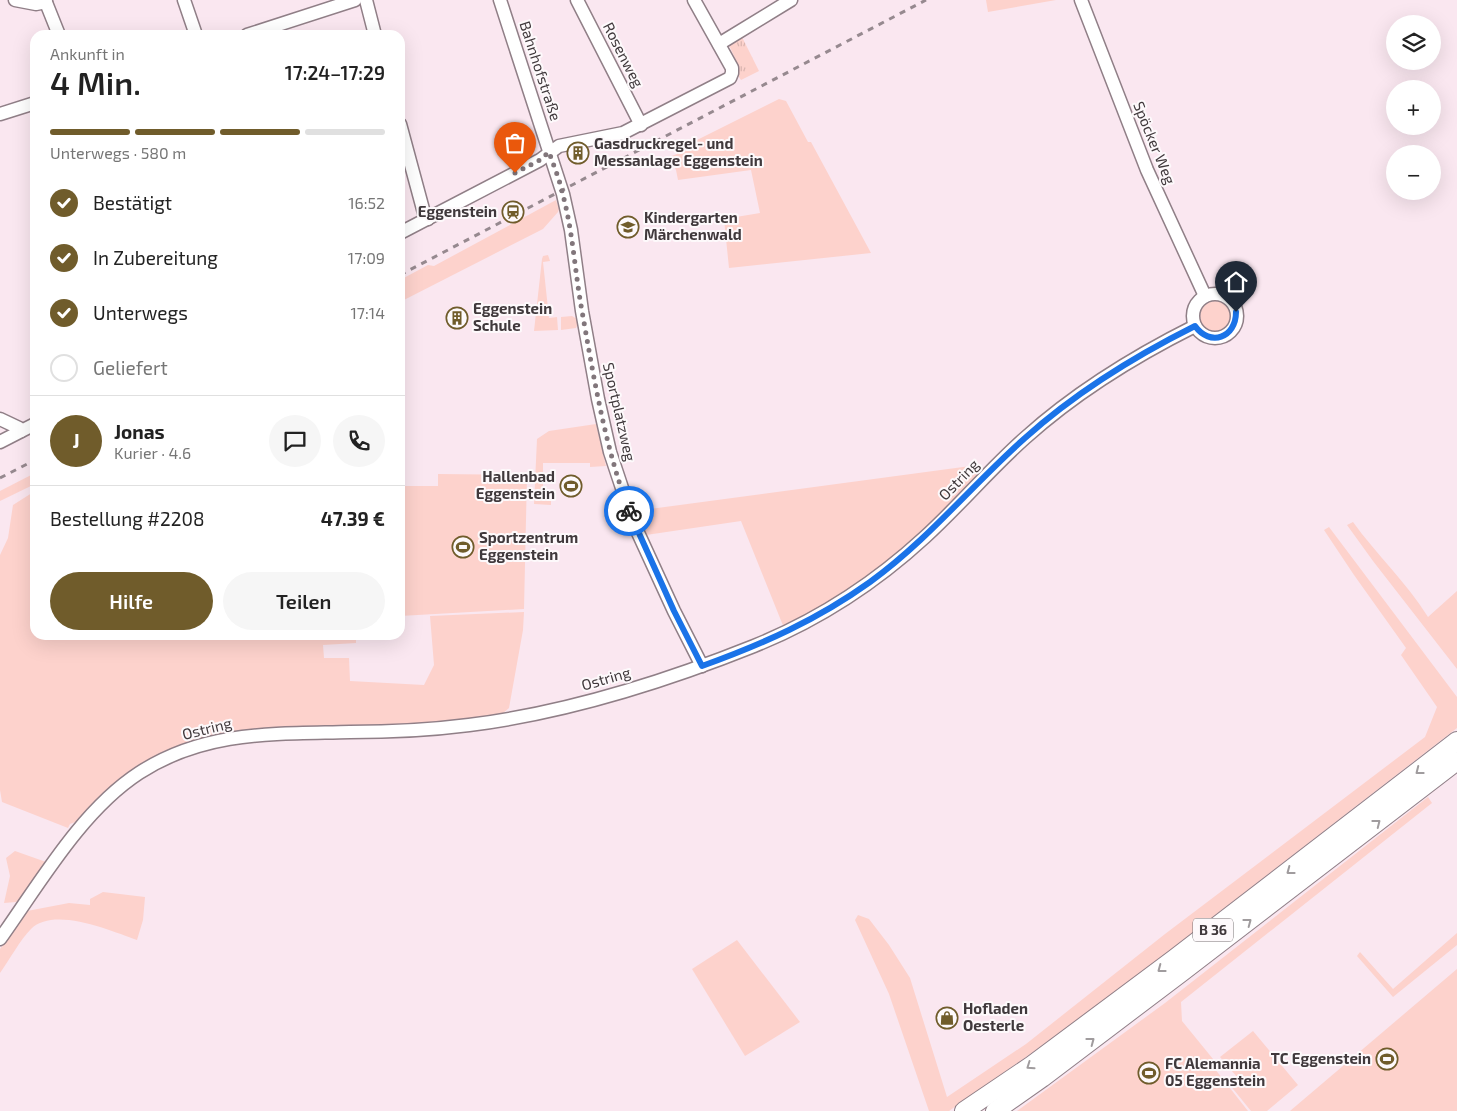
<!DOCTYPE html>
<html lang="de">
<head>
<meta charset="utf-8">
<style>
	:root { --surface:#fff; --page:#f6f6f6; --text:#222; --muted:#767676; --line:#e0e0e0; --accent:#705c2b }
	body { margin:0; font-family:"Exo 2",sans-serif; background:var(--page); color:var(--text); height:100vh; display:flex; flex-direction:column; font-size:19px; white-space:nowrap }
	* { box-sizing:border-box; margin:0 }
	p { font-size:16px; color:var(--muted) }
	.icon { flex:none; width:28px; height:28px; fill:none; stroke:currentColor; stroke-width:2; stroke-linecap:round; stroke-linejoin:round }
	.map { position:relative; flex:1; overflow:hidden }
	.drawer { position:absolute; left:30px; top:30px; width:375px; height:610px; display:flex; flex-direction:column; background:var(--surface); border-radius:15px; box-shadow:0 5px 20px #0002 }
	.drawer>* { flex:none }
	.controls { position:absolute; left:1386px; top:15px; display:grid; gap:10px }
	.controls a { display:grid; place-items:center; width:55px; height:55px; border-radius:50%; background:var(--surface); box-shadow:0 5px 20px #0002; font-size:25px }
	.pin { position:absolute; display:grid; place-items:center; width:42px; height:42px; color:#fff; margin:-51px -21px; border-radius:50% 50% 50% 0; rotate:-45deg; box-shadow:0 0 5px #0007 }
	.pin .icon { rotate:45deg }
	.courier { position:absolute; display:grid; place-items:center; width:50px; height:50px; margin:-25px; border:4px solid #1a73e8; border-radius:50%; background:#fff; color:#222; box-shadow:0 1px 6px #0007 }
	.overview em { font-style:normal; font-weight:600 }
	.overview div { display:flex; flex-direction:column-reverse }
	.overview { display:flex; align-items:center; justify-content:space-between; height:85px; padding:0 20px }
	h1 { font-size:32px; font-weight:600; line-height:38px }
	.bar { display:grid; grid-template-columns:repeat(4,1fr); gap:8px 5px; align-content:center; height:60px; padding:0 20px }
	.bar i { height:6px; border-radius:4px; background:var(--line) }
	.bar .active { background:var(--accent) }
	.bar p { grid-column:span 4 }
	.line { display:flex; align-items:center; gap:12px; padding:0 20px; border-top:1px solid var(--line) }
	.line div { flex:1 }
	.round { display:grid; place-items:center; flex:none; width:52px; height:52px; border-radius:26px; background:var(--page) }
	ol { padding:0 20px; list-style:none }
	li { display:flex; align-items:center; gap:15px; height:55px }
	li p { margin-inline-start:auto }
	li .icon { padding:5px; border-radius:50%; background:var(--accent); color:#fff; stroke-width:4 }
	li:last-child { color:var(--muted) }
	li i { width:28px; height:28px; border:2px solid var(--line); border-radius:50% }
	.button { display:flex; gap:10px; margin-top:auto; padding:10px 20px }
	.button a { flex:1; height:58px; border-radius:30px; background:var(--accent); color:#fff; font-size:20px; font-weight:600; line-height:58px; text-align:center }
	.button a+a { background:var(--page); color:var(--text) }
	.map>svg:first-child { display:block }
	.grass { fill:#fdd2cc }
	.park { fill:url(#park-tufts) }
	.lines { fill:none; stroke-linecap:round; stroke-linejoin:round }
	.minor-casing { stroke:#907f87; stroke-width:15 }
	.highway-casing { stroke:#907f87; stroke-width:20 }
	.minor { stroke:#fff; stroke-width:12 }
	.highway { stroke:#fff; stroke-width:18 }
	.rail { stroke:#96898f; stroke-width:3; stroke-dasharray:6 6; stroke-linecap:butt }
	.oneway { stroke:#a09c9e }
	.done { stroke:#81767b; stroke-width:5; stroke-dasharray:0 9 }
	.route { stroke:#1a73e8; stroke-width:6 }
	.labels { text-anchor:middle; stroke-width:4; stroke-linejoin:round; paint-order:stroke }
	.shield { fill:#fdf9fb; stroke:#797375; stroke-width:1 }
	.shield-label { font-size:14px; font-weight:bold; fill:#40393c }
	.street-label { font-size:15px; fill:#40393c; stroke:#fdf9fb }
	.poi-label { font-size:15px; font-weight:bold; fill:#40393c; stroke:#fdf9fb; text-anchor:start }
</style>
</head>
<body>
<div class="map">
<svg width="1457" height="1111" viewBox="0 0 1457 1111">
	<defs>
		<pattern id="park-tufts" width="24" height="20" patternUnits="userSpaceOnUse" patternTransform="scale(1.25)"><rect width="24" height="20" fill="#fdd2cc"/><path d="M3 7l-1-3M5 7V3M7 7l1-3M15 17l-1-3M17 17v-4M19 17l1-3" fill="none" stroke="#dab5b0"/></pattern>
	</defs>
	<rect width="100%" height="100%" fill="#fae7f0"/>
	<!-- grass -->
	<g class="grass">
		<polygon points="986,0 1056,0 988,12"/>
		<polygon points="779,99 786,101 808,142 811,142 871,253 729,268 724,219 760,213 751,170 678,180 676,170 669,157 677,154 677,150"/>
		<polygon points="556,200 559,209 558,212 543,229 400,302 400,280 428,265 434,266"/>
		<polygon points="548,255 550,261 543,262 549,318 557,317 558,330 534,331 542,259 543,256"/>
		<circle cx="1215" cy="316" r="15"/>
		<polygon points="572,316 577,319 578,324 576,328 561,330 561,317"/>
		<polygon points="596,424 606,466 590,467 590,463 543,463 543,497 551,497 551,505 534,504 537,439 549,431"/>
		<path d="M 978,465 L 981,467 L 980,475 C 939,516 898,556 851,589 C 830,604 806,615 784,628 L 741,521 L 646,535 L 635,511 Z"/>
		<polygon points="35,473 35,484 0,501 0,491"/>
		<polygon points="438,474 527,475 524,609 400,616 400,486 438,486"/>
		<polygon points="35,491 35,635 356,635 356,643 323,645 324,658 349,658 350,681 424,685 434,665 430,616 524,612 523,630 509,708 501,715 469,720 395,726 267,728 227,733 192,741 164,751 135,768 78,821 70,824 68,828 2,802 0,790 0,555 8,538 13,505"/>
		<path d="M 1353,522 C 1376,554 1407,583 1428,617 L 1457,591 L 1457,669 L 1373,561 L 1347,525 Z"/>
		<polygon points="1329,527 1457,697 1457,728 1143,971 1033,1052 949,1111 929,1111 889,994 855,920 858,915 869,919 889,945 910,978 947,1097 1026,1044 1165,934 1425,737 1437,707 1401,655 1406,648 1354,575 1324,530"/>
		<polygon points="1428,797 1432,803 1181,1002 1182,1021 1213,1059 1211,1064 1248,1111 1017,1111 1165,1003"/>
		<polygon points="15,851 46,862 21,898 16,902 4,903 10,876 6,858"/>
		<path d="M 103,892 L 145,897 L 143,920 L 137,940 C 111,931 54,906 31,929 C 20,940 10,959 0,973 L 0,949 L 27,911 L 69,903 L 90,905 L 90,899 Z"/>
		<polygon points="1457,933 1457,945 1393,997 1357,956 1360,952 1393,989"/>
		<polygon points="737,940 800,1022 745,1056 692,969"/>
		<polygon points="1457,969 1457,1111 1290,1111"/>
		<polygon points="1253,1031 1298,1085 1267,1111 1251,1111 1229,1084 1237,1077 1220,1057"/>
	</g>
	<!-- park -->
	<polygon class="park" points="742,37 759,71 741,80 737,74 737,63 729,45"/>
	<g class="lines">
		<!-- minor casing -->
		<g class="minor-casing">
			<g id="minor">
				<polyline points="15,0 36,4 46,2"/>
				<polyline points="45,0 59,35"/>
				<polyline points="184,0 196,35"/>
				<polyline points="366,0 375,35"/>
				<polyline points="500,0 563,194 571,230 582,311 598,399 610,452 634,524 674,611 702,666"/>
				<polyline points="577,0 641,125"/>
				<polyline points="1081,0 1147,170 1205,296"/>
				<polyline points="247,35 355,0"/>
				<polyline points="719,44 791,0"/>
				<polyline points="0,114 35,103"/>
				<polyline points="400,124 424,213 428,219"/>
				<polyline points="400,233 540,160 559,146 623,133 730,78 732,73 732,68 694,0"/>
				<circle cx="1215" cy="316" r="22"/>
				<polyline points="0,419 19,428 21,431"/>
				<polyline points="0,442 35,424"/>
				<path d="M 0,939 C 40,883 81,811 139,773 C 205,730 275,734 350,732 C 390,732 430,730 469,725 C 565,713 664,682 754,646 C 816,621 875,583 925,537 C 960,505 990,469 1025,438 C 1075,393 1135,356 1195,326"/>
			</g>
		</g>
		<!-- highway casing -->
		<g class="highway-casing">
			<g id="highway">
				<polyline points="964,1111 1032,1065 1174,959 1457,741"/>
				<polyline points="995,1111 1042,1078 1182,972 1457,761"/>
			</g>
		</g>
		<!-- minor -->
		<use href="#minor" class="minor"/>
		<!-- highway -->
		<use href="#highway" class="highway"/>
		<!-- rail -->
		<g class="rail">
			<polyline points="400,275 926,0"/>
			<polyline points="0,478 35,460"/>
		</g>
	</g>
	<!-- one-way arrows -->
	<defs><path id="oneway-chevron" d="M-2-3.5L2.5 0L-2 3.5" fill="none" stroke-width="1.6" stroke-linecap="round" stroke-linejoin="round" transform="scale(1.25)"/></defs>
	<g class="oneway">
		<use href="#oneway-chevron" transform="translate(1419 771) rotate(142)"/>
		<use href="#oneway-chevron" transform="translate(1377 823) rotate(-38)"/>
		<use href="#oneway-chevron" transform="translate(1290 871) rotate(143)"/>
		<use href="#oneway-chevron" transform="translate(1248 922) rotate(-37)"/>
		<use href="#oneway-chevron" transform="translate(1161 969) rotate(143)"/>
		<use href="#oneway-chevron" transform="translate(1091 1041) rotate(-37)"/>
		<use href="#oneway-chevron" transform="translate(1030 1066) rotate(145)"/>
	</g>
	<g class="lines">
		<!-- done -->
		<path class="done" d="M 515,173 L 540,160 L 549,152 C 554,166 560,181 563,195 C 573,233 575,273 582,311 C 594,379 605,446 629,511"/>
		<!-- route -->
		<path class="route" d="M 629,511 L 674,611 L 702,666 C 763,644 817,620 870,582 C 928,540 972,485 1025,438 C 1075,393 1135,356 1195,326 C 1210,347 1236,338 1236,312"/>
	</g>
	<!-- icons -->
	<defs>
		<g id="building-ring" transform="scale(1.125)"><circle r="9.5" fill="#fdf9fb" stroke="#705c2b" stroke-width="1.5"/><path d="M-4-6H4V6H1V3H-1V6H-4ZM-2.5-4.3h1.7v1.8h-1.7ZM.8-4.3h1.7v1.8H.8ZM-2.5-1h1.7V.8h-1.7ZM.8-1h1.7V.8H.8Z" fill="#705c2b"/></g>
		<g id="station-ring" transform="scale(1.125)"><circle r="9.5" fill="#fdf9fb" stroke="#705c2b" stroke-width="1.5"/><path d="M-3-6H3Q5-6 5-4V2Q5 4 3 4L4.5 6H3L1.5 4h-3L-3 6H-4.5L-3 4Q-5 4-5 2V-4Q-5-6-3-6ZM-3.5-4v3h7v-3ZM-3.5 1v1.5H-2V1ZM2 1v1.5H3.5V1Z" fill="#705c2b"/></g>
		<g id="school-ring" transform="scale(1.125)"><circle r="9.5" fill="#fdf9fb" stroke="#705c2b" stroke-width="1.5"/><path d="M0-5L7-2L0 1L-7-2ZM-4 1L0 2.5L4 1V4Q0 6-4 4Z" fill="#705c2b"/></g>
		<g id="stadium-ring" transform="scale(1.125)"><circle r="9.5" fill="#fdf9fb" stroke="#705c2b" stroke-width="1.5"/><path d="M0-5a6.5 5 0 1 0 0 10a6.5 5 0 1 0 0-10ZM-3.5-1.8h7v3.6h-7Z" fill="#705c2b"/></g>
		<g id="shop-ring" transform="scale(1.125)"><circle r="9.5" fill="#fdf9fb" stroke="#705c2b" stroke-width="1.5"/><path d="M-5-2.5h2.3a2.7 3.5 0 0 1 5.4 0H5L5.5 6h-11ZM-1.5-2.5h3a1.5 2.3 0 0 0-3 0Z" fill="#705c2b"/></g>
	</defs>
	<g fill-rule="evenodd">
		<use href="#building-ring" x="578" y="153"/>
		<use href="#station-ring" x="513" y="212"/>
		<use href="#school-ring" x="628" y="227"/>
		<use href="#building-ring" x="457" y="318"/>
		<use href="#stadium-ring" x="571" y="486"/>
		<use href="#stadium-ring" x="463" y="547"/>
		<use href="#shop-ring" x="947" y="1018"/>
		<use href="#stadium-ring" x="1387" y="1059"/>
		<use href="#stadium-ring" x="1149" y="1073"/>
	</g>
	<g class="labels">
		<!-- shield labels -->
		<rect class="shield" x="1193" y="918.5" width="40" height="23" rx="4"/>
		<g class="shield-label">
			<text x="1213" y="935">B 36</text>
		</g>
		<!-- street labels -->
		<g class="street-label">
			<text transform="translate(623 55) rotate(63)" y="5">Rosenweg</text>
			<text transform="translate(540 71) rotate(72)" y="5">Bahnhofstraße</text>
			<text transform="translate(1154 143) rotate(68)" y="5">Spöcker Weg</text>
			<text transform="translate(619 412) rotate(77)" y="5">Sportplatzweg</text>
			<text transform="translate(959 480) rotate(-46)" y="5">Ostring</text>
			<text transform="translate(606 679) rotate(-16)" y="5">Ostring</text>
			<text transform="translate(207 729) rotate(-14)" y="5">Ostring</text>
		</g>
		<!-- poi labels -->
		<g class="poi-label">
			<text x="594" y="149">Gasdruckregel- und<tspan x="594" dy="17">Messanlage Eggenstein</tspan></text>
			<text x="497" y="217" text-anchor="end">Eggenstein</text>
			<text x="644" y="223">Kindergarten<tspan x="644" dy="17">Märchenwald</tspan></text>
			<text x="473" y="314">Eggenstein<tspan x="473" dy="17">Schule</tspan></text>
			<text x="555" y="482" text-anchor="end">Hallenbad<tspan x="555" dy="17">Eggenstein</tspan></text>
			<text x="479" y="543">Sportzentrum<tspan x="479" dy="17">Eggenstein</tspan></text>
			<text x="963" y="1014">Hofladen<tspan x="963" dy="17">Oesterle</tspan></text>
			<text x="1371" y="1064" text-anchor="end">TC Eggenstein</text>
			<text x="1165" y="1069">FC Alemannia<tspan x="1165" dy="17">05 Eggenstein</tspan></text>
		</g>
	</g>
</svg>
<div class="controls">
<a><svg class="icon" aria-label="layers" viewBox="0 0 24 24"><path d="M12 4l9 5-9 5-9-5zM3 14l9 5 9-5"/></svg></a>
<a>+</a>
<a>−</a>
</div>
<div class="pin" style="left:515px;top:173px;background:#ea580c"><svg class="icon" aria-label="bag" viewBox="0 0 24 24"><path d="M5 8h14l-1 12H6zM9 8a3 3 0 0 1 6 0"/></svg></div>
<div class="pin" style="left:1236px;top:312px;background:#1f2937"><svg class="icon" aria-label="home" viewBox="0 0 24 24"><path d="M3 11l9-7 9 7M6 9v11h12V9"/></svg></div>
<div class="courier" style="left:629px;top:511px"><svg class="icon" aria-label="bike" viewBox="0 0 24 24"><circle cx="6" cy="16" r="4"/><circle cx="18" cy="16" r="4"/><path d="M6 16l4-8h5l3 8M10 8l3 8H6M13 5h3"/></svg></div>
<section class="drawer">
<div class="overview"><div><h1>4 Min.</h1><p>Ankunft in</p></div><em>17:24–17:29</em></div>
<div class="bar"><i class="active"></i><i class="active"></i><i class="active"></i><i></i><p>Unterwegs · 580 m</p></div>
<ol>
<li><svg class="icon" aria-label="check" viewBox="0 0 24 24"><path d="M5 12l5 5 9-10"/></svg>Bestätigt<p>16:52</p></li>
<li><svg class="icon" aria-label="check" viewBox="0 0 24 24"><path d="M5 12l5 5 9-10"/></svg>In Zubereitung<p>17:09</p></li>
<li><svg class="icon" aria-label="check" viewBox="0 0 24 24"><path d="M5 12l5 5 9-10"/></svg>Unterwegs<p>17:14</p></li>
<li><i></i>Geliefert</li>
</ol>
<div class="line" style="height:90px"><b class="round" style="background:var(--accent);color:#fff">J</b><div><b>Jonas</b><p>Kurier · 4.6</p></div><a class="round"><svg class="icon" aria-label="chat" viewBox="0 0 24 24"><path d="M4 5h16v11H9l-5 4z"/></svg></a><a class="round"><svg class="icon" aria-label="phone" viewBox="0 0 24 24"><path d="M5 4h4l2 5-3 2q2 4 5 5l2-3 5 2v4C11 20 4 13 5 4z"/></svg></a></div>
<div class="line" style="height:65px"><div>Bestellung #2208</div><b>47.39 €</b></div>
<div class="button"><a>Hilfe</a><a>Teilen</a></div>
</section>
</div>
</body>
</html>
